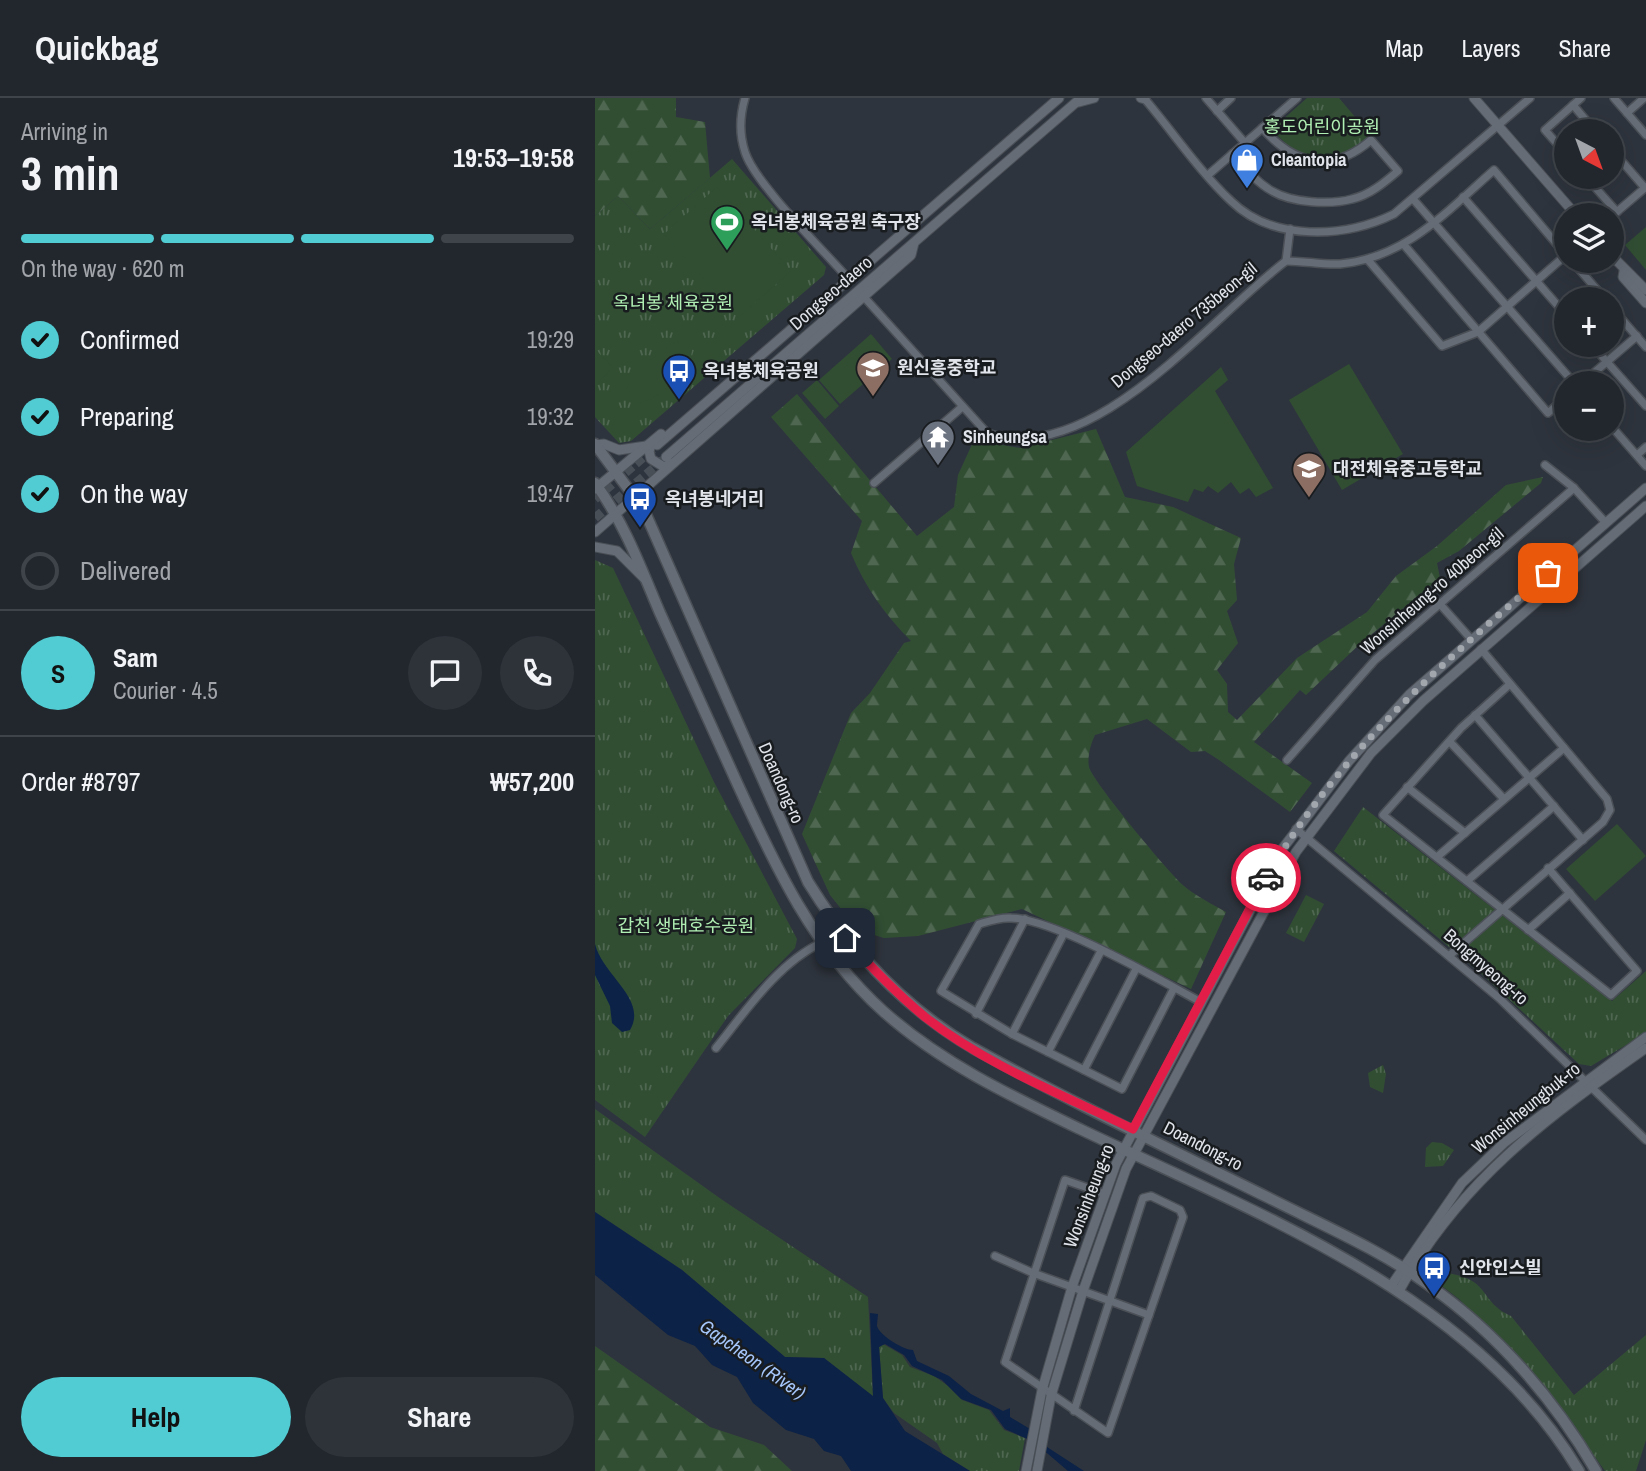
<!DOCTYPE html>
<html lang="en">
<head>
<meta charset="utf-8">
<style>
	:root { --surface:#22272e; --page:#2e333a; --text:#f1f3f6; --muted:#a2a5aa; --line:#3f444a; --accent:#51ccd2 }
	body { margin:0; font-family:"Archivo Narrow","Noto Sans KR",sans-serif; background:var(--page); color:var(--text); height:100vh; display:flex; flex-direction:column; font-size:26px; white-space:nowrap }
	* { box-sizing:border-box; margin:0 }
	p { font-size:23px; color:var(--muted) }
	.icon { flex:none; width:38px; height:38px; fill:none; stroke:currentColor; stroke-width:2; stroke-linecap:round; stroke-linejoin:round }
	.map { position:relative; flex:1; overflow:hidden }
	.details { display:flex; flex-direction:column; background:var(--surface); width:595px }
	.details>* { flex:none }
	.needle { width:46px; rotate:139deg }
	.controls { position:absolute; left:959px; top:21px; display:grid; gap:14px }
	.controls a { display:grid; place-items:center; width:70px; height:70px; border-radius:50%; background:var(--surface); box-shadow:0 7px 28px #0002,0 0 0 2px var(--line); font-size:35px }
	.pin { position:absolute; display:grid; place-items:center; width:60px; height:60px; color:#fff; margin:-30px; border-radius:14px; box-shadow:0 4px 10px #0006 }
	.courier { position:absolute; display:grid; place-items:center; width:70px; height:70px; margin:-35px; border:5px solid #e11d48; border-radius:50%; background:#fff; color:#222; box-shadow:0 2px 9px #0007 }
	.overview em { font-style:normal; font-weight:800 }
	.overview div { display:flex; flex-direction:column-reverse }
	.overview { display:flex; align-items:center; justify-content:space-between; height:119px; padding:0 21px }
	h1 { font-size:46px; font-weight:800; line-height:52px }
	.bar { display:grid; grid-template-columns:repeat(4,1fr); gap:10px 7px; align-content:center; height:84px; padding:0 21px }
	.bar i { height:9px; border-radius:5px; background:var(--line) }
	.bar .active { background:var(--accent) }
	.bar p { grid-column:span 4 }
	.line { display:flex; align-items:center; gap:18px; padding:0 21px; border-top:2px solid var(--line) }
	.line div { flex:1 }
	.round { display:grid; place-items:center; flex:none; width:74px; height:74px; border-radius:37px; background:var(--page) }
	ol { padding:0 21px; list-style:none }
	li { display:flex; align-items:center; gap:21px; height:77px }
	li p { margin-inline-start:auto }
	li .icon { padding:7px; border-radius:50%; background:var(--accent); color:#111; stroke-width:4 }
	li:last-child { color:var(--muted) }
	li i { width:38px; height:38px; border:4px solid var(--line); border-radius:50% }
	.cta { display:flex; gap:14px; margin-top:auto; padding:14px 21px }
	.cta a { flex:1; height:80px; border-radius:42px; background:var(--accent); color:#111; font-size:28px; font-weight:800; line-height:80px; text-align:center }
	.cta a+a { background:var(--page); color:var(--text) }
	header { display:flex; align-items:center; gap:42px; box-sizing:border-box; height:98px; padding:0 35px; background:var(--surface); border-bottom:2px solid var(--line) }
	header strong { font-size:33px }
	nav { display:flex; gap:38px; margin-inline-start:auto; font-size:24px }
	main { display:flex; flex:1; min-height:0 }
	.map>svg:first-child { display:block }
	.grass { fill:url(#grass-tufts) }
	.forest { fill:url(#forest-firs) }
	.pitch { fill:#314e33 }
	.water { fill:#0c2247 }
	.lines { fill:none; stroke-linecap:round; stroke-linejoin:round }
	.tertiary-tunnel { stroke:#494f57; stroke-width:9; stroke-dasharray:9 4.5; stroke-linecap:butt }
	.minor-casing { stroke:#4b5057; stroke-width:10 }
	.tertiary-casing { stroke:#4b5057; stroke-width:11 }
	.secondary-casing { stroke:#4b5057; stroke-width:13 }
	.minor { stroke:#656c76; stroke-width:7 }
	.tertiary { stroke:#656c76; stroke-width:9 }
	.secondary { stroke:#656c76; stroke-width:10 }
	.done { stroke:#a2a7ae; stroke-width:7; stroke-dasharray:0 12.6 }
	.route { stroke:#e11d48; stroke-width:9 }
	.labels { text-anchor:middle; stroke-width:5; stroke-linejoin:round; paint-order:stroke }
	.park-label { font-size:18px; fill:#b0efb3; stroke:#191c1f }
	.poi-label { font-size:18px; font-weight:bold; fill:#e1e5eb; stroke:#191c1f; text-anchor:start }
	.street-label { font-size:18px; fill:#e1e5eb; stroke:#191c1f }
	.water-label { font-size:19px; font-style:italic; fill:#a5c6fb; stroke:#191c1f }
</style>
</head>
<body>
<header>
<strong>Quickbag</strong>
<nav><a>Map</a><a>Layers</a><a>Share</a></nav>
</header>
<main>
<section class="details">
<div class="overview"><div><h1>3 min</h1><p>Arriving in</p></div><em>19:53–19:58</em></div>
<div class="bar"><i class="active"></i><i class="active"></i><i class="active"></i><i></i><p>On the way · 620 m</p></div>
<ol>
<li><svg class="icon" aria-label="check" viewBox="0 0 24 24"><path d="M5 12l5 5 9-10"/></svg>Confirmed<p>19:29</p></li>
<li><svg class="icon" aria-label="check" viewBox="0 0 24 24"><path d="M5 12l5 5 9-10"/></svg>Preparing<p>19:32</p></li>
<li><svg class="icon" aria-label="check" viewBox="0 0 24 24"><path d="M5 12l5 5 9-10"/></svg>On the way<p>19:47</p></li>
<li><i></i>Delivered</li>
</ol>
<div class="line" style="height:126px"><b class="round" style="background:var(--accent);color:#111">S</b><div><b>Sam</b><p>Courier · 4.5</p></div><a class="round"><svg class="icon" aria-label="chat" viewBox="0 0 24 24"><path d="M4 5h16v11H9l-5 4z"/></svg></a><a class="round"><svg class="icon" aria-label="phone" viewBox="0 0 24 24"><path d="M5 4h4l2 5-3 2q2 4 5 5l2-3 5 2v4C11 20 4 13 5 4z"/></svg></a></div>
<div class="line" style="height:91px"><div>Order #8797</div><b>₩57,200</b></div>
<div class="cta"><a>Help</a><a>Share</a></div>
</section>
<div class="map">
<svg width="1051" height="1373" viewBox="0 0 1051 1373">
	<defs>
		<pattern id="grass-tufts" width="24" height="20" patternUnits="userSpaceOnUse" patternTransform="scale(1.75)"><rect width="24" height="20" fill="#314e33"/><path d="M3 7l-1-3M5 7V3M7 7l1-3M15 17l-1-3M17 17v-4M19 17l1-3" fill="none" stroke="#4f6751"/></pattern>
		<pattern id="forest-firs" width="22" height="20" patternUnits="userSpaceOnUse" patternTransform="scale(1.75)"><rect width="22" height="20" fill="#314e33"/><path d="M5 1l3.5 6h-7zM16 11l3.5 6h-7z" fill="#4f6751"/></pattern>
	</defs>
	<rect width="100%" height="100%" fill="#2e343d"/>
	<!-- grass -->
	<g class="grass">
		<polygon points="712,0 744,0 777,39 760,53 738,60 704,57 676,32"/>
		<polygon points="137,61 231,169 229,177 36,343 24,345 0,319 0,118 23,98 55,131"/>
		<polygon points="0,462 18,470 119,684 202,841 200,850 133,918 50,1039 0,1002"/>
		<polygon points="768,709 1017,903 1051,873 1051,935 996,968 984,966 889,878 739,753"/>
		<polygon points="711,797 729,806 709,844 691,835"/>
		<polygon points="788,967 791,976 788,995 775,989 773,975"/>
		<polygon points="0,1011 126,1101 273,1199 278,1299 229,1260 190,1259 87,1172 0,1114"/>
		<polygon points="837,1044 847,1045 859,1052 848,1068 830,1069 831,1050"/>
		<path d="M 852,1175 C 897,1182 883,1203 916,1218 L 979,1297 L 1051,1237 L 1051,1342 L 1041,1373 L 1010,1373 L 966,1312 L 864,1201 L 839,1182 Z"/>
		<polygon points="288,1246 307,1257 315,1269 339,1278 353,1288 367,1302 394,1312 409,1332 430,1340 424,1373 375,1373 348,1356 342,1345 299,1315 288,1300 284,1249"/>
	</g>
	<!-- forest -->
	<g class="forest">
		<polygon points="0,0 81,0 81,19 110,24 115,80 55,131 23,98 0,118"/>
		<path d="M 202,296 L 322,438 L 359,409 L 363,377 L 379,342 L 425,350 L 501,331 L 530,399 L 578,409 L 646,440 L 639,466 L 642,502 L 632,513 L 643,545 L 622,572 L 632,586 L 633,614 L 642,622 L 702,560 L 772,514 L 801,478 L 842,448 L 911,387 L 948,379 L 946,385 L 864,453 L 842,465 L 845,480 L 766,545 L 711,597 L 705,592 L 659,644 L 717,685 L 695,714 L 624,662 L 610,653 L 596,654 L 552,621 L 500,637 C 496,645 492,659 494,669 C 498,684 574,775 589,788 C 601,798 617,806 631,814 L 596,891 L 427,811 L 323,838 L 289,840 L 263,832 L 235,797 L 207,736 L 256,615 L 275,595 L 309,545 L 316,543 C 290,517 270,489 256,455 L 267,423 L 176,319 Z"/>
		<polygon points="0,1248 115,1329 169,1347 197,1373 0,1373"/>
	</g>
	<!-- pitch -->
	<g class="pitch">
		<polygon points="122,89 196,173 143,220 69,136"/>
		<polygon points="1051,129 1051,172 1030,147"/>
		<polygon points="276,236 297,261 245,306 224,282"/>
		<path d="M 86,243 L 97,252 L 95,266 C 81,279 45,324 31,295 C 31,280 72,244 86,243 Z"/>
		<polygon points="0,251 18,270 0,287"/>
		<polygon points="754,266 808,356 747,392 694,302"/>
		<polygon points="626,269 633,282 620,293 678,390 661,399 654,390 645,396 636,384 623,395 613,388 608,394 599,391 593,404 542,388 531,354"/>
		<polygon points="222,282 244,308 230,321 207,295"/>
		<polygon points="1022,726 1051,758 1000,803 971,771"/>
	</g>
	<!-- water -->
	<g class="water">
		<path d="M 0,846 C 8,878 53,901 35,932 L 27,934 L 17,925 L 15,908 L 0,877 Z"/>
		<path d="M 0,1114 L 87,1172 L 190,1259 L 229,1260 L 278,1298 L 275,1215 L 283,1216 C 283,1217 282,1227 282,1228 C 285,1238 309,1252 318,1252 L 322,1263 L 354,1278 L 376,1296 L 408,1313 L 415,1310 L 415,1319 L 440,1334 L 452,1349 L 489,1373 L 473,1373 L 439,1344 L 410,1331 L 396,1312 L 366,1301 L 347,1282 L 317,1268 L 309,1257 L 290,1246 L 284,1249 L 288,1300 L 310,1333 L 375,1373 L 256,1373 L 246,1358 L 229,1353 L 219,1341 L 191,1332 L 158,1305 L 142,1279 L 117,1267 L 100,1248 L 73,1237 L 0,1177 Z"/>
	</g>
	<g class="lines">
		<!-- tertiary-tunnel -->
		<g class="tertiary-tunnel">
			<polyline points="0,401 58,351"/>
			<polyline points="0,420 68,362"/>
		</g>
		<!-- minor casing -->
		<g class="minor-casing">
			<g id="minor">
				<path d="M 150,0 C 145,17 144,36 150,54 C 159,84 227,151 250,177"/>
				<path d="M 549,0 C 578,34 604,73 636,103 C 678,144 750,140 799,116 L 935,0"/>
				<polyline points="611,0 650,45"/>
				<polyline points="1019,0 1051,37"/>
				<polyline points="978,7 1000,33"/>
				<polyline points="622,13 636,0"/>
				<polyline points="1032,15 1049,0"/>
				<polyline points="1017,52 1050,90"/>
				<path d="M 637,56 C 649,69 661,84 677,93 C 697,105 735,107 757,101 C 775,97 790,84 803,73 L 776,42 C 737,76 700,67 667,30"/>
				<polyline points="971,56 950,32 986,0"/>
				<polyline points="613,77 702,0"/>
				<polyline points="991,79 1022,114"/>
				<polyline points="868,99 971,217"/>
				<polyline points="818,101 979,285"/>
				<polyline points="1017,118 1051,89"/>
				<polyline points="810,148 953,315 971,299"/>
				<polyline points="773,162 847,248 883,234 971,157"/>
				<path d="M 691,163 C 709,163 728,167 745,166 C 811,160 852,113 899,72 L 971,157"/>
				<polyline points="977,163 1010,201"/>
				<path d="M 269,199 L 392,335 C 497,371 616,219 691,163 L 695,131"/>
				<polyline points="1017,210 1051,249"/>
				<polyline points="997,247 1051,308"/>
				<polyline points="987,285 1042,238"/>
				<polyline points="1017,329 1051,368"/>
				<polyline points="1042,357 1051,349"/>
				<polyline points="950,367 979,390 1011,425"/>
				<polyline points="279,385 366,310"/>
				<polyline points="844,505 876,541"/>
				<polyline points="915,586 866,630 788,717 1016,897 1042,873 953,770"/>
				<polyline points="880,617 988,742"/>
				<polyline points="855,644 909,701"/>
				<polyline points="692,662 780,562 979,390"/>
				<polyline points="812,689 870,735"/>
				<polyline points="701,731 904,900 1051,1042"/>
				<polyline points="842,759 969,650"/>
				<polyline points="872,783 959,708"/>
				<polyline points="933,832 975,795"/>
				<polyline points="855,857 1008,724 1015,712 1012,701 886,551"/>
				<path d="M 579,890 L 527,991 L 417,936 L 346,893 L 384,826 C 394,823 405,819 416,820 C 459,821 563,881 604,903"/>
				<polyline points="381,916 430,821"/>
				<polyline points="417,936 469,835"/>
				<path d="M 121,950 C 150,914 183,865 226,845"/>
				<polyline points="453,954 506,853"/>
				<polyline points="489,972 541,871"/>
				<polyline points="400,1158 438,1175 554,1217"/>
				<polyline points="479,1313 548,1100 556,1098 585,1112 588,1119 513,1335 410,1264 470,1082 510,1096"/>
			</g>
		</g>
		<!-- tertiary casing -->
		<g class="tertiary-casing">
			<g id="tertiary">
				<polyline points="546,0 550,1"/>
				<polyline points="879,0 981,117"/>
				<polyline points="484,4 499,0"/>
				<polyline points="1017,158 1051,192"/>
				<polyline points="1029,173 1028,179 1051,205"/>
				<polyline points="57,345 54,353 56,361 69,369 77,365"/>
				<polyline points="0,347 9,346 24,352 51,348"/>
				<polyline points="62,347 464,0"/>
				<polyline points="71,359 486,0"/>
				<polyline points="0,391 66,336"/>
				<polyline points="0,434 316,157 319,145"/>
				<polyline points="0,449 22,453 49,480"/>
				<polyline points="796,1188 867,1085 909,1045 1051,939"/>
				<path d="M 804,1193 C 865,1083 951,1020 1051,950"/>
				<polyline points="431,1373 447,1292 477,1189 521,1066 688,750 754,663 814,597 1051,390"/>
				<polyline points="442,1373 456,1298 488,1193 531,1071 701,754 776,655 828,603 1051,408"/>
			</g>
		</g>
		<!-- secondary casing -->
		<g class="secondary-casing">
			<g id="secondary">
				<path d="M 0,346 L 49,412 L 213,784 C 255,852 308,909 378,950 C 474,1003 573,1050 672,1099 C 727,1127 786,1152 835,1188 C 903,1236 960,1302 1001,1373"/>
				<path d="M 0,385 C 30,426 45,468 65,515 C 91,572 117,630 143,687 C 181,770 219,851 288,913 C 346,965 416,998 487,1032 C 663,1116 879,1197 984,1373"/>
			</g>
		</g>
		<!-- minor -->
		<use href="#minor" class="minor"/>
		<!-- tertiary -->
		<use href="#tertiary" class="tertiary"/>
		<!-- secondary -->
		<use href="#secondary" class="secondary"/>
	</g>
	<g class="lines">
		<!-- done -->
		<path class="done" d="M 671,780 C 742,657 846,565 953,475"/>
		<!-- route -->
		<path class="route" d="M 250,840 C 275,868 301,895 330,919 C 391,967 468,997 538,1031 L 671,780"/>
	</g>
	<!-- icons -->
	<defs>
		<g id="shop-pin" transform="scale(1.75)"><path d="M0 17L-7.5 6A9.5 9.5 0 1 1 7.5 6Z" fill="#3f7fe0" stroke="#191c1f"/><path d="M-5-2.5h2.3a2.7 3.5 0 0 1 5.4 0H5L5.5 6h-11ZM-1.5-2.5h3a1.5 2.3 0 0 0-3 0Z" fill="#fff"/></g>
		<g id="stadium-pin" transform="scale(1.75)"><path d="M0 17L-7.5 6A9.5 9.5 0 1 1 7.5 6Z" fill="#2e9e5b" stroke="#191c1f"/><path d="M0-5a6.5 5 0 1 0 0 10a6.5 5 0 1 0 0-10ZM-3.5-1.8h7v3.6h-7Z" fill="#fff"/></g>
		<g id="school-pin" transform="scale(1.75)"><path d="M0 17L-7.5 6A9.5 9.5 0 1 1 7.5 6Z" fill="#8d6e63" stroke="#191c1f"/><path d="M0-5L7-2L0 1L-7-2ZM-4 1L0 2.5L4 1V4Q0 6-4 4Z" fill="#fff"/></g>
		<g id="bus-pin" transform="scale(1.75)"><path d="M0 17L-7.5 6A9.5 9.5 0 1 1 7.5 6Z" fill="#1a4fb4" stroke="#191c1f"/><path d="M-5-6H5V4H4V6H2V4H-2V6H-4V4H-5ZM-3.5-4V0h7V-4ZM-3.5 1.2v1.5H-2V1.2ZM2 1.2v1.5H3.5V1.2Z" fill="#fff"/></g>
		<g id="temple-pin" transform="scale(1.75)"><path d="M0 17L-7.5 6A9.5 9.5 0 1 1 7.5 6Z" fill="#6b7280" stroke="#191c1f"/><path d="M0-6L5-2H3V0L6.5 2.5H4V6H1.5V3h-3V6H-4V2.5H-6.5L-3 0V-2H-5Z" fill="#fff"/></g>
	</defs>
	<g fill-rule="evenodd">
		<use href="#shop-pin" x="652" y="62"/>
		<use href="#stadium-pin" x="132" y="124"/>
		<use href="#school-pin" x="278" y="270"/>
		<use href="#bus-pin" x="84" y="273"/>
		<use href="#temple-pin" x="343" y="339"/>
		<use href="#school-pin" x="714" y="371"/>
		<use href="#bus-pin" x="45" y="401"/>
		<use href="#bus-pin" x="839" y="1170"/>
	</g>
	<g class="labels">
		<!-- park labels -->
		<g class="park-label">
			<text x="727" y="35">홍도어린이공원</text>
			<text x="78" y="211">옥녀봉 체육공원</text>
			<text x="91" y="834">갑천 생태호수공원</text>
		</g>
		<!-- poi labels -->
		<g class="poi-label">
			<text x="676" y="68">Cleantopia</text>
			<text x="156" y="130">옥녀봉체육공원 축구장</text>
			<text x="302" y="276">원신흥중학교</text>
			<text x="108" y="279">옥녀봉체육공원</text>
			<text x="368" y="345">Sinheungsa</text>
			<text x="738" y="377">대전체육중고등학교</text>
			<text x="70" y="407">옥녀봉네거리</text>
			<text x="864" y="1176">신안인스빌</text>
		</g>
		<!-- street labels -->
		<g class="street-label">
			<text transform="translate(236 195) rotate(-41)" y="6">Dongseo-daero</text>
			<text transform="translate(589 227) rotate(-40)" y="6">Dongseo-daero 735beon-gil</text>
			<text transform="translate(837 493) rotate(-41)" y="6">Wonsinheung-ro 40beon-gil</text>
			<text transform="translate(186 685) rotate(66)" y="6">Doandong-ro</text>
			<text transform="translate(891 869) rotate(41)" y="6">Bongmyeong-ro</text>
			<text transform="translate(931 1010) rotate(-39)" y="6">Wonsinheungbuk-ro</text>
			<text transform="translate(608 1048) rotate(27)" y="6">Doandong-ro</text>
			<text transform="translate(494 1098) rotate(-69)" y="6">Wonsinheung-ro</text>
		</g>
		<!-- water labels -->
		<g class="water-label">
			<text transform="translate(158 1261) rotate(35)" y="7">Gapcheon (River)</text>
		</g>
	</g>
</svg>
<div class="controls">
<a><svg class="needle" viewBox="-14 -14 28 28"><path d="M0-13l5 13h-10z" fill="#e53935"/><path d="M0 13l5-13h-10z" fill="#a2a5aa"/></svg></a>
<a><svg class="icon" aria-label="layers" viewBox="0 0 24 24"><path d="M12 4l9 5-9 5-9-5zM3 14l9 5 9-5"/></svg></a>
<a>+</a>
<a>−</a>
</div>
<div class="pin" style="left:953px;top:475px;background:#ea580c"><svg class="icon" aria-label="bag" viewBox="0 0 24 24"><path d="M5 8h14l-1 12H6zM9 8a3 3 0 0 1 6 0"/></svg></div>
<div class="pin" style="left:250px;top:840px;background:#1f2937"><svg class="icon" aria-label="home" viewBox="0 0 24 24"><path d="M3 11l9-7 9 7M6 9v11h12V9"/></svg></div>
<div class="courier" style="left:671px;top:780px"><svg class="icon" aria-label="car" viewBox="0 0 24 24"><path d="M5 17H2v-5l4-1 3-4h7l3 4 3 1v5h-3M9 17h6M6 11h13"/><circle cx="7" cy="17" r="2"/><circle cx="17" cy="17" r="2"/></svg></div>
</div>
</main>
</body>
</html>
